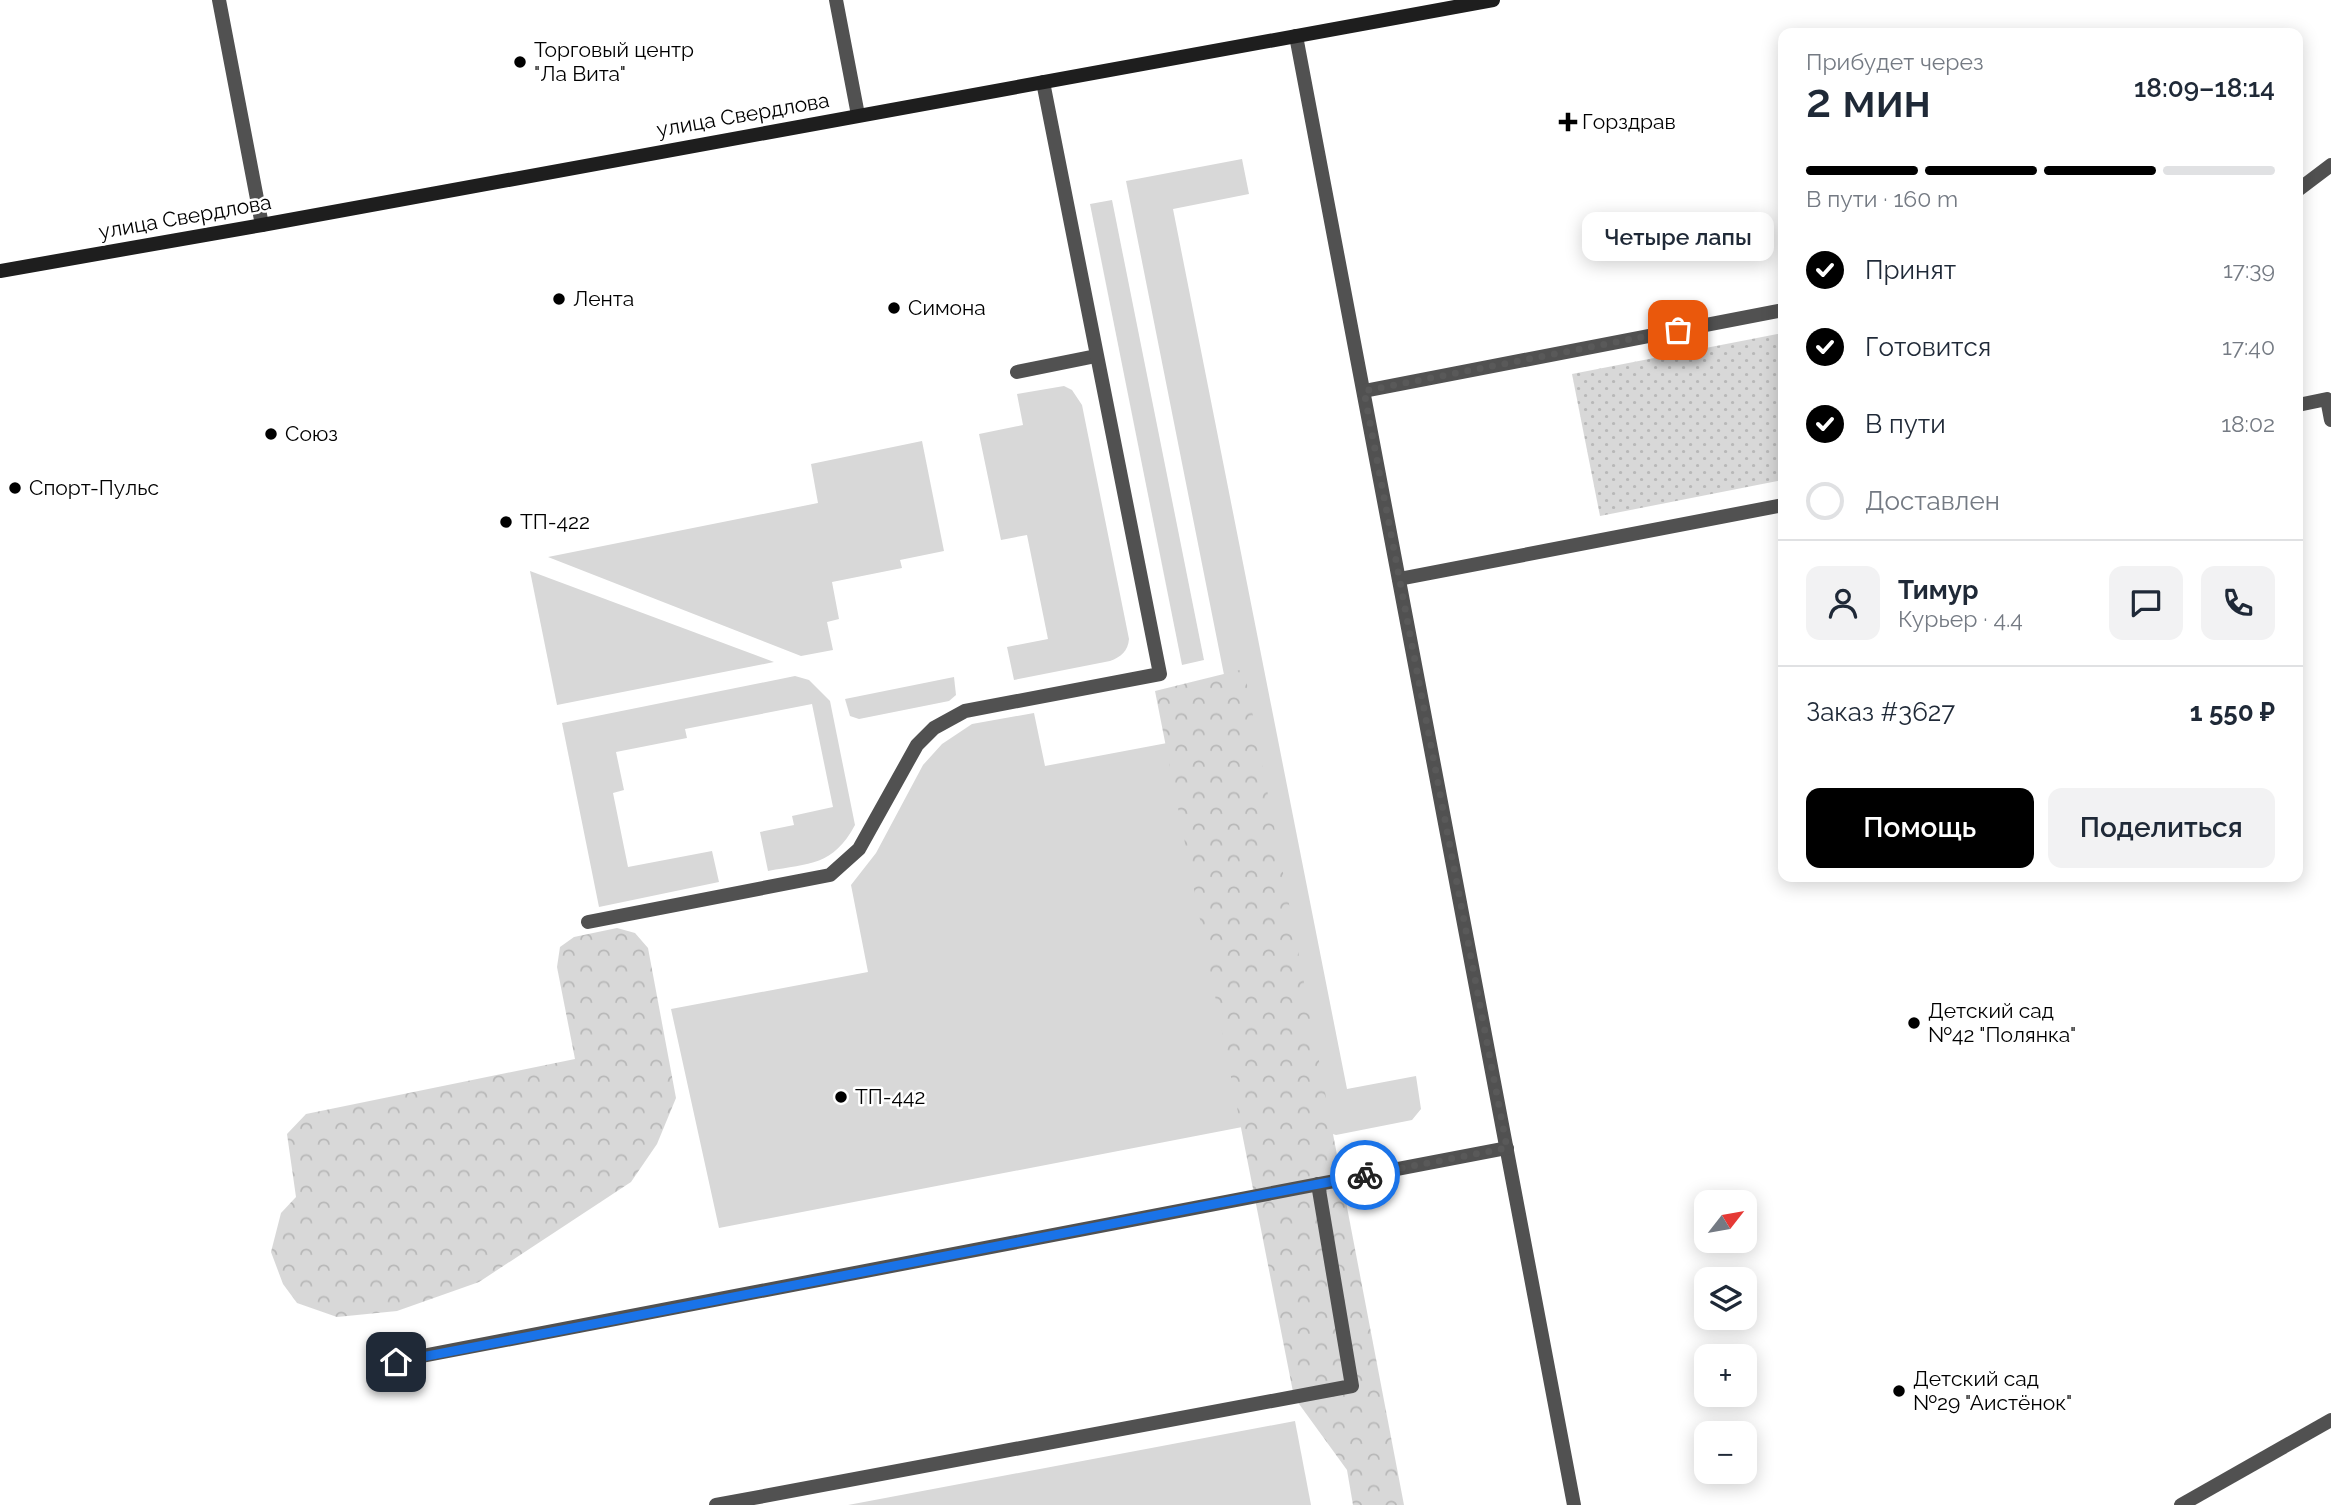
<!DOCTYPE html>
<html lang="ru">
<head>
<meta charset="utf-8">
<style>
	:root { --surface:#fff; --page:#f2f2f3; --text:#1f2937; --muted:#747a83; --line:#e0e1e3; --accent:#000 }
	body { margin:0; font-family:Raleway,sans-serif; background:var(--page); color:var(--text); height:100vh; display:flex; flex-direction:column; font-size:26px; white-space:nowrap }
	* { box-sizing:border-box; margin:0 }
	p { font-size:23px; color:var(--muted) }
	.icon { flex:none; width:38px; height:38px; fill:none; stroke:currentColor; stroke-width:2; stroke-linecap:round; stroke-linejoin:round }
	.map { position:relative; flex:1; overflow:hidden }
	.panel { position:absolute; left:1778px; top:28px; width:525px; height:854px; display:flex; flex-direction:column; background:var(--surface); border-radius:14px; box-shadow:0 4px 18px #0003 }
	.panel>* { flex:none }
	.needle { width:46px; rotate:59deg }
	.fabs { position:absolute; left:1694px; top:1190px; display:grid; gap:14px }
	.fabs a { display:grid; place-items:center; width:63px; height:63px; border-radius:14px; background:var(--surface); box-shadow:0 4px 18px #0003; font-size:35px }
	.pin { position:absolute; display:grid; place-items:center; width:60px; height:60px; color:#fff; margin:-30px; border-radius:14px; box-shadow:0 4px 10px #0006 }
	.courier { position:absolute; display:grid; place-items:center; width:70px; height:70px; margin:-35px; border:5px solid #1a73e8; border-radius:50%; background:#fff; color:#222; box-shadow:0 2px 9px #0007 }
	.bubble { position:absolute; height:49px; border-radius:14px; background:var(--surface); box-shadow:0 4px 18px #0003; font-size:23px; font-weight:600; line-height:49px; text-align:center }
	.summary em { font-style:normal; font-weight:600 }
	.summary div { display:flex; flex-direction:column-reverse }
	.summary { display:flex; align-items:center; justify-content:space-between; height:119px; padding:0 28px }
	h1 { font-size:46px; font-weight:600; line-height:52px }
	.bar { display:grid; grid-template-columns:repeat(4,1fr); gap:10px 7px; align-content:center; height:84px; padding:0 28px }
	.bar i { height:9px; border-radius:5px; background:var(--line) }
	.bar .selected { background:var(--accent) }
	.bar p { grid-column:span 4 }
	.line { display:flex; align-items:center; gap:18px; padding:0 28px; border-top:2px solid var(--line) }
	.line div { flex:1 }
	.round { display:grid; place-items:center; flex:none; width:74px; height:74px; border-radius:14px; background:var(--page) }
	ol { padding:0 28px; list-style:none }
	li { display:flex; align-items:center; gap:21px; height:77px }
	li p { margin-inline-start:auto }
	li .icon { padding:7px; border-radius:50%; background:var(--accent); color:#fff; stroke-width:4 }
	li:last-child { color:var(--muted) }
	li i { width:38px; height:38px; border:4px solid var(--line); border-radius:50% }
	.cta { display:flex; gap:14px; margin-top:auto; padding:14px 28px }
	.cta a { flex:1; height:80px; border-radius:14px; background:var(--accent); color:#fff; font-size:28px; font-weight:600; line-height:80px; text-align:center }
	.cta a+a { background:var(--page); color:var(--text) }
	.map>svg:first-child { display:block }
	.grass { fill:#d8d8d8 }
	.forest { fill:url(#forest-crowns) }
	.park { fill:url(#park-dots) }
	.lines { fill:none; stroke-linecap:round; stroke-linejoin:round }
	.lane { stroke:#515151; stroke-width:14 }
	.secondary { stroke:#1e1e1e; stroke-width:14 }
	.done { stroke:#595959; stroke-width:7; stroke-dasharray:0 12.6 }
	.route { stroke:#1a73e8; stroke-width:9 }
	.poi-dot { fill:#000; stroke:#fff; stroke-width:2.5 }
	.labels { text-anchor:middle; stroke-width:5; stroke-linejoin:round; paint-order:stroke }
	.poi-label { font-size:21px; fill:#000; stroke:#fff; text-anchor:start }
	.street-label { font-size:21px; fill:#000; stroke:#fff }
</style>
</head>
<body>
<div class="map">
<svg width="2331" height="1505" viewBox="0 0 2331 1505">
	<defs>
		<pattern id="forest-crowns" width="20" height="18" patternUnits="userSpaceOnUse" patternTransform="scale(1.75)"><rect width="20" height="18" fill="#d8d8d8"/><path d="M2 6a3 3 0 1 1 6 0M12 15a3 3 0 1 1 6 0" fill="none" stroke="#b8b8b8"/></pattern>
		<pattern id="park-dots" width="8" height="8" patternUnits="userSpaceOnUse" patternTransform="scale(1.75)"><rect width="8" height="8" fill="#d8d8d8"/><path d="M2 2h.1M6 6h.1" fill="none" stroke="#b8b8b8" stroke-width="1.8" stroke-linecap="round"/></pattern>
	</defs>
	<rect width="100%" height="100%" fill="#fff"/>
	<!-- grass -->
	<g class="grass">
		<polygon points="1242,159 1249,194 1173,209 1347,1089 1416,1076 1421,1109 1412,1120 1336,1135 1320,1130 1311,1113 1126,181"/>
		<polygon points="1112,200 1204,660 1182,665 1090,204"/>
		<path d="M 1064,386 L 1072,390 L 1082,405 L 1129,639 C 1128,651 1121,657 1110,661 L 1014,680 L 1007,647 L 1048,639 L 1027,535 L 1001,540 L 979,434 L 1023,425 L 1017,394 Z"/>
		<polygon points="922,441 944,551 900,560 902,568 832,582 839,619 827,622 833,650 801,656 548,557 818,503 811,464"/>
		<polygon points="530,571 774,662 557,705"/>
		<path d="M 795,676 L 809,680 L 830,701 L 855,825 C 833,866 810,863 768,871 L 760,832 L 794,825 L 792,816 L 833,807 L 812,704 L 685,729 L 687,738 L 616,752 L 624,790 L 613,793 L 628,867 L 712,851 L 719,882 L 599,907 L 562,723 Z"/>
		<polygon points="954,677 956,695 949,701 859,719 850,716 845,699"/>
		<polygon points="1034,713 1045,766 1199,737 1273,1121 719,1228 671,1009 868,972 851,885 876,853 923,765 942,744 972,724"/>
		<polygon points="1295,1421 1311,1505 848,1505"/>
	</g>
	<!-- forest -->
	<g class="forest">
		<polygon points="1244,669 1404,1505 1353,1505 1347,1470 1294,1397 1155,691"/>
		<polygon points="617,928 635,933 648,948 676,1098 657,1144 631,1182 479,1282 397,1311 337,1317 297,1303 283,1284 271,1252 281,1213 296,1197 287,1134 306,1114 575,1059 557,967 560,947 574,937"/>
	</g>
	<!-- park -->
	<polygon class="park" points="1783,333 1783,480 1600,516 1572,374"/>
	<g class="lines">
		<!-- lane -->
		<g class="lane">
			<polyline points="219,0 262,225"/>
			<polyline points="836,0 858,115"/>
			<polyline points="1296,36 1574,1505"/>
			<polyline points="2298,190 2331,165"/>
			<polyline points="1017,372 1096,356"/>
			<polyline points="1364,391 1783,310"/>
			<polyline points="2298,405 2327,399 2331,420"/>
			<polyline points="1399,579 1783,505"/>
			<polyline points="588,922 830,875 859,849 917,745 934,728 965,711 1160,674 1043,82"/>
			<polyline points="396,1361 1507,1148"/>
			<polyline points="716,1505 1352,1386 1318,1184"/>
			<polyline points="2181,1505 2331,1420"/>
		</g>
		<!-- secondary -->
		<polyline class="secondary" points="0,271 262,225 1493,0"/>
	</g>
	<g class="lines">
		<!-- done -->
		<polyline class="done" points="1365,1175 1507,1148 1364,391 1678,330"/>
		<!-- route -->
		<polyline class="route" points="396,1362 1365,1175"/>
	</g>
	<!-- markers -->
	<g class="poi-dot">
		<circle cx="520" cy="62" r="7"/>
		<path d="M1564.5 111.5h7v7h7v7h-7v7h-7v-7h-7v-7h7z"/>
		<circle cx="559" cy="299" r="7"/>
		<circle cx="894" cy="308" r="7"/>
		<circle cx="271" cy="434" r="7"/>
		<circle cx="15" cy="488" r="7"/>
		<circle cx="506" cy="522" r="7"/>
		<circle cx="1914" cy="1023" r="7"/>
		<circle cx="841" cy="1097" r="7"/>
		<circle cx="1899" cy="1391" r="7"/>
	</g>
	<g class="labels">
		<!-- poi labels -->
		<g class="poi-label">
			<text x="534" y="57">Торговый центр<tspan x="534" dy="24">"Ла Вита"</tspan></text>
			<text x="1582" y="129">Горздрав</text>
			<text x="573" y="306">Лента</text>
			<text x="908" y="315">Симона</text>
			<text x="285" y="441">Союз</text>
			<text x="29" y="495">Спорт-Пульс</text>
			<text x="520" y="529">ТП-422</text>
			<text x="1928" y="1018">Детский сад<tspan x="1928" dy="24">№42 "Полянка"</tspan></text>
			<text x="855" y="1104">ТП-442</text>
			<text x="1913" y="1386">Детский сад<tspan x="1913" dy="24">№29 "Аистёнок"</tspan></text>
		</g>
		<!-- street labels -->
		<g class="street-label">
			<text transform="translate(743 115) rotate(-10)" y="7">улица Свердлова</text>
			<text transform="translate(185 217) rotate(-10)" y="7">улица Свердлова</text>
		</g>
	</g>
</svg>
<div class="fabs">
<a><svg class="needle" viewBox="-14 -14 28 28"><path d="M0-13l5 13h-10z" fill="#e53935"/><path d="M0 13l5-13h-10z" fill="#747a83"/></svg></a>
<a><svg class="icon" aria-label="layers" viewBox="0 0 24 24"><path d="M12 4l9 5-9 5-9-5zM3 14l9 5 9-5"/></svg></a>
<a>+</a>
<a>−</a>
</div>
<div class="pin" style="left:1678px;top:330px;background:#ea580c"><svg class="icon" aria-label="bag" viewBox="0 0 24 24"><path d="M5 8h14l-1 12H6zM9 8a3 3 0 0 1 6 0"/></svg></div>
<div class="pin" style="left:396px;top:1362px;background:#1f2937"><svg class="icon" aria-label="home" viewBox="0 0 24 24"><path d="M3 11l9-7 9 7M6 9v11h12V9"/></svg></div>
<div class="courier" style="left:1365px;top:1175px"><svg class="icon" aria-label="bike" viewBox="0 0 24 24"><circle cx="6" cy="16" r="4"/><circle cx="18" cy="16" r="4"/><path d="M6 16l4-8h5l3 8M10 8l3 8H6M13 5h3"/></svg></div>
<div class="bubble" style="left:1582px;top:212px;width:192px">Четыре лапы</div>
<section class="panel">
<div class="summary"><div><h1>2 мин</h1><p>Прибудет через</p></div><em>18:09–18:14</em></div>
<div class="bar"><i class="selected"></i><i class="selected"></i><i class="selected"></i><i></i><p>В пути · 160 m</p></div>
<ol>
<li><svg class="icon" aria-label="check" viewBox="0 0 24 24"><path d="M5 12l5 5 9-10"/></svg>Принят<p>17:39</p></li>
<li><svg class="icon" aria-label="check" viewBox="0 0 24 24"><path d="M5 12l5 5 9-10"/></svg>Готовится<p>17:40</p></li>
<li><svg class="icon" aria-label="check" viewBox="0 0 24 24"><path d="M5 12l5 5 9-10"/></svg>В пути<p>18:02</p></li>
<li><i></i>Доставлен</li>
</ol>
<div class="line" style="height:126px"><a class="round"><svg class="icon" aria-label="person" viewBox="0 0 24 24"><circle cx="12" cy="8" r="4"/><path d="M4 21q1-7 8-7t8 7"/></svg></a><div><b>Тимур</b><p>Курьер · 4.4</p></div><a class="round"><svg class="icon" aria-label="chat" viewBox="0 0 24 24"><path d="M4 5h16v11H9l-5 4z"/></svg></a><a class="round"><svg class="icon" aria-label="phone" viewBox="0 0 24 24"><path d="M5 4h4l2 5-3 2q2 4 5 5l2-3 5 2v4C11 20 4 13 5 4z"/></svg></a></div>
<div class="line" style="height:91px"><div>Заказ #3627</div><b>1 550 ₽</b></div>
<div class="cta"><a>Помощь</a><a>Поделиться</a></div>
</section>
</div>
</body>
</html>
